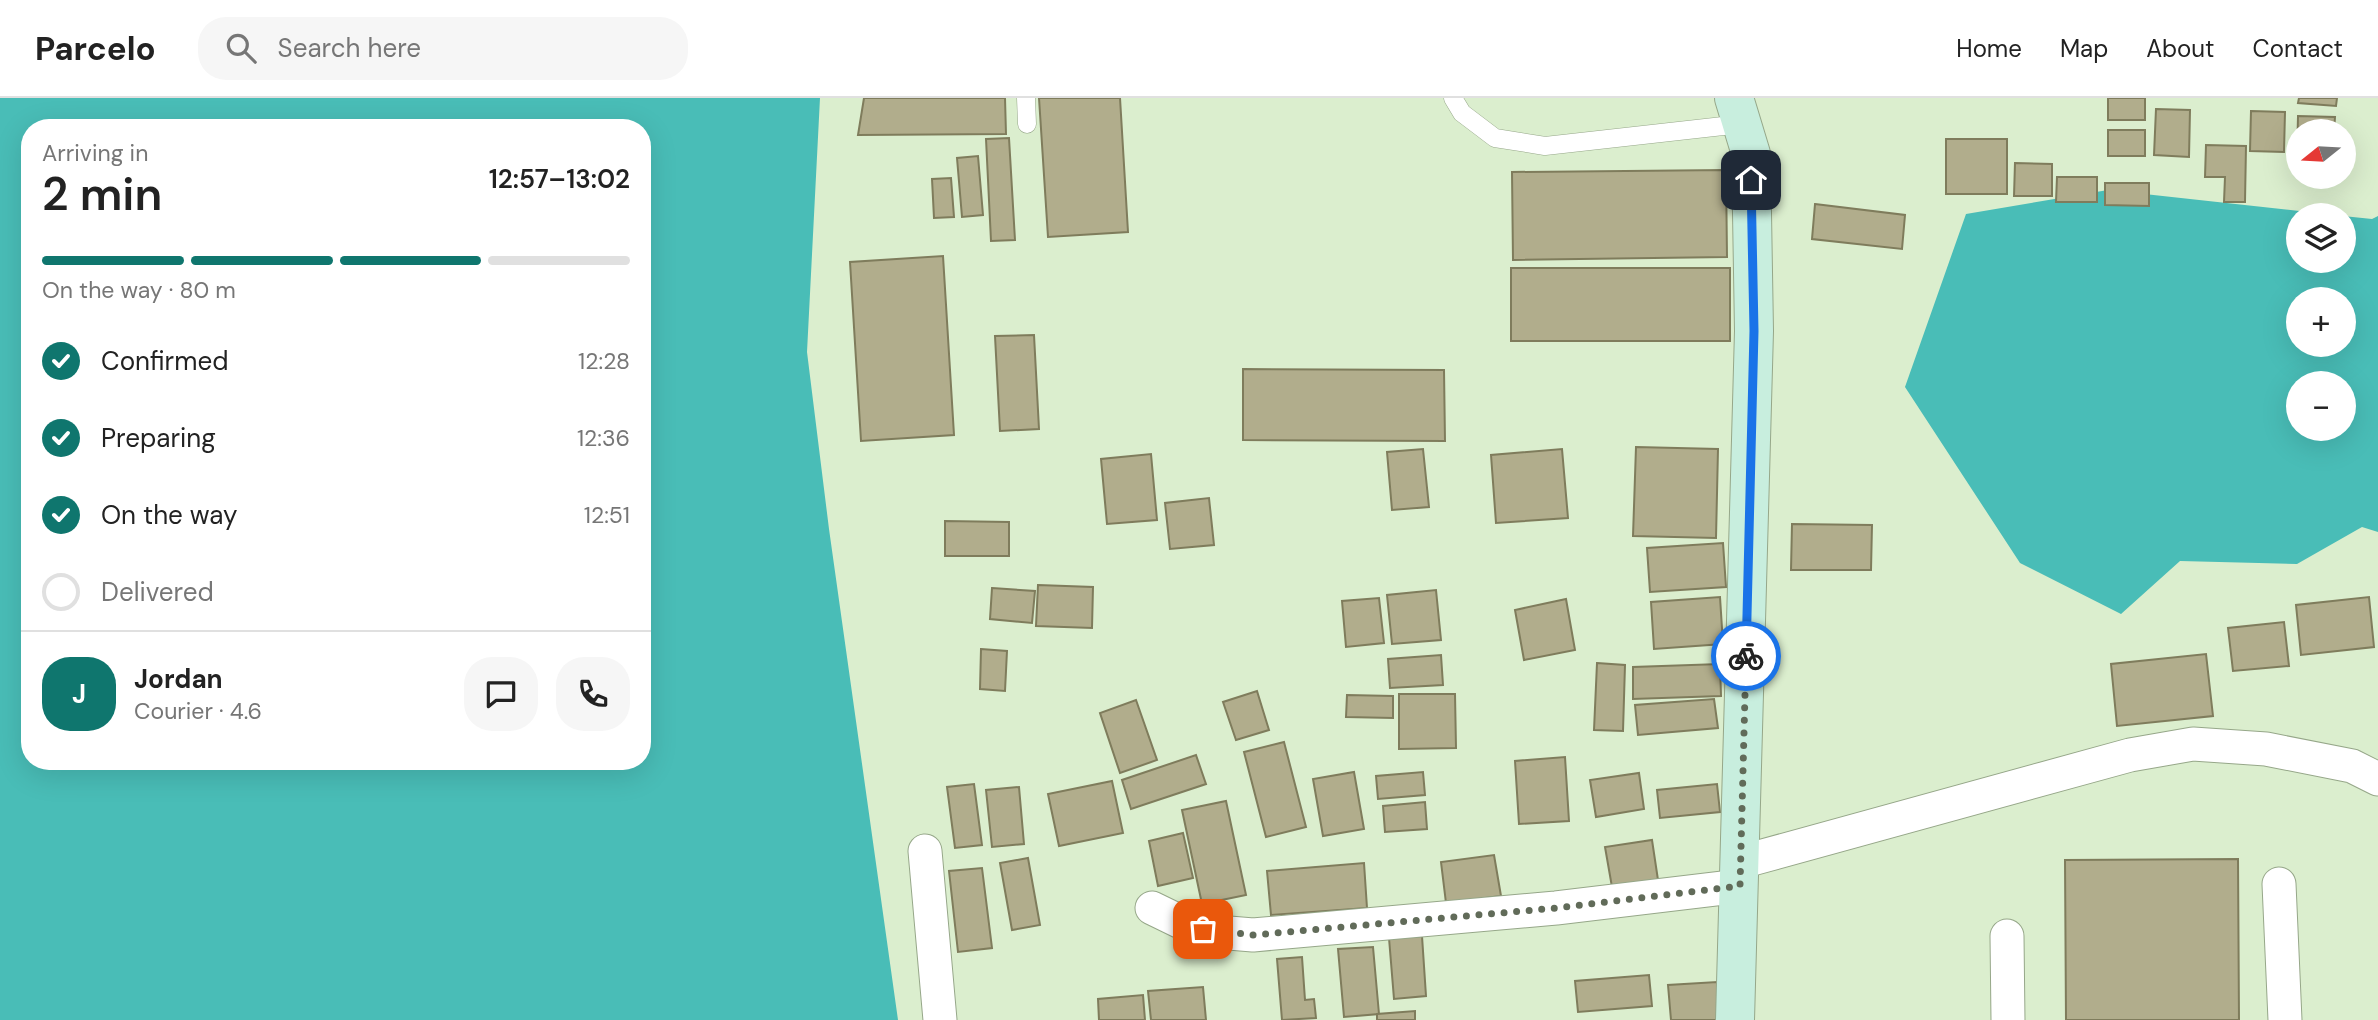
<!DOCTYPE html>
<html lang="en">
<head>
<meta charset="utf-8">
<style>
	:root { --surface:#fff; --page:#f6f6f6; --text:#222; --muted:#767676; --line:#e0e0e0; --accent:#0f766e }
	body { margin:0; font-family:"DM Sans",sans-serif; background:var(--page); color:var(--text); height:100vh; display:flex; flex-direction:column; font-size:26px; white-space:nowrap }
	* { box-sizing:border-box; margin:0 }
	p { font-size:23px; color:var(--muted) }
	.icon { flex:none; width:38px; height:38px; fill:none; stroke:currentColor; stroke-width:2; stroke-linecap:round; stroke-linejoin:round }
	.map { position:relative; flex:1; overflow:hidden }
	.side { position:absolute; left:21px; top:21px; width:630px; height:651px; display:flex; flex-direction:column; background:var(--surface); border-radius:28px; box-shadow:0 7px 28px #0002 }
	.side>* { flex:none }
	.needle { width:46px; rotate:252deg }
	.buttons { position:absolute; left:2286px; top:21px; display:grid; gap:14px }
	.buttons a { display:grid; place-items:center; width:70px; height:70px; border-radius:50%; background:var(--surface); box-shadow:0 7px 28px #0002; font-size:35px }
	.pin { position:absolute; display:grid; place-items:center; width:60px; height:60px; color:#fff; margin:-30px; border-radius:14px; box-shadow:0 4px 10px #0006 }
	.courier { position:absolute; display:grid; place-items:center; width:70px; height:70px; margin:-35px; border:5px solid #1a73e8; border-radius:50%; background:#fff; color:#222; box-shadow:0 2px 9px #0007 }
	.head em { font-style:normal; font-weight:600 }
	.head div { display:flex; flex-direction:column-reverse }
	.head { display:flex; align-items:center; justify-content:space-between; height:119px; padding:0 21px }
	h1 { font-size:46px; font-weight:600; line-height:52px }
	.bar { display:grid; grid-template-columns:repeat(4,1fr); gap:10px 7px; align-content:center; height:84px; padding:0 21px }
	.bar i { height:9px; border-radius:5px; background:var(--line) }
	.bar .current { background:var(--accent) }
	.bar p { grid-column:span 4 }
	.line { display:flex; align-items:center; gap:18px; padding:0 21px; border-top:2px solid var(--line) }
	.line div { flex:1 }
	.round { display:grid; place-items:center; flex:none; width:74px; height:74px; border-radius:28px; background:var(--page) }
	ol { padding:0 21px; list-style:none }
	li { display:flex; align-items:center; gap:21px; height:77px }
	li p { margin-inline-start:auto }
	li .icon { padding:7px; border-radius:50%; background:var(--accent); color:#fff; stroke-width:4 }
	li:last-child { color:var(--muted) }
	li i { width:38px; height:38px; border:4px solid var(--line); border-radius:50% }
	header { display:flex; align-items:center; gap:42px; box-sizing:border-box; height:98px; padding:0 35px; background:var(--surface); border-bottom:2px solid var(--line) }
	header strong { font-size:33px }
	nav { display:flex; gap:38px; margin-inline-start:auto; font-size:24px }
	.search { width:490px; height:63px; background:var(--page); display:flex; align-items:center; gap:18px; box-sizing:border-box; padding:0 24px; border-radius:28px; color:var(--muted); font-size:26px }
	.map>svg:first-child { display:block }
	.water { fill:#49bdb7; fill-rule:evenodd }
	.building { fill:#b1ad8c; stroke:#7f7c5c; stroke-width:2 }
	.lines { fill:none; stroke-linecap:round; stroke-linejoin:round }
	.lane-casing { stroke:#96a789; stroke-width:19 }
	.street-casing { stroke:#96a789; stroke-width:35 }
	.secondary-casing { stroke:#96a789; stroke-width:40 }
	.lane { stroke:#fff; stroke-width:18 }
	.street { stroke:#fff; stroke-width:33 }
	.secondary { stroke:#c8eede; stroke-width:38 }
	.done { stroke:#616b59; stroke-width:7; stroke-dasharray:0 12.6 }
	.route { stroke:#1a73e8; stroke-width:9 }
</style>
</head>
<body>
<header>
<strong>Parcelo</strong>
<div class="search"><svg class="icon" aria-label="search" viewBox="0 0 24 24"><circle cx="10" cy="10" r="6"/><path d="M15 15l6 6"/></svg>Search here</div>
<nav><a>Home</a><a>Map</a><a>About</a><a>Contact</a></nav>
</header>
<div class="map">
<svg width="2378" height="922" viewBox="0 0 2378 922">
	<rect width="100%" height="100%" fill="#dbeece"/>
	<!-- water -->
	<g class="water">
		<path d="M 0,0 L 820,0 L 807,254 L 829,431 L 898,922 L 0,922 ZM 30,30 L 642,30 L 642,663 L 30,663 Z"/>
		<path d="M 2108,92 L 2335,117 L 2298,117 L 2298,163 L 2343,163 L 2343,118 L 2372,121 L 2378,118 L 2378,434 L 2362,429 L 2297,466 L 2180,463 L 2121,516 L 2020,465 L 1905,289 L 1966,116 ZM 2298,201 L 2343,201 L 2343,247 L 2298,247 ZM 2298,285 L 2343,285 L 2343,331 L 2298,331 Z"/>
	</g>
	<!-- building -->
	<g class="building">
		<polygon points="864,0 1005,0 1006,36 858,37"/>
		<polygon points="1039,0 1120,0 1128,134 1048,139"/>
		<rect x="2108" y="0" width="37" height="22"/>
		<polygon points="2299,0 2337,0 2336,8 2298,5"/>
		<polygon points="2156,11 2190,12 2189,59 2154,57"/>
		<polygon points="2251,13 2285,14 2284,54 2250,53"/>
		<polygon points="2298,18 2335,19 2334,33 2298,33 2298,61 2297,61"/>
		<rect x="2108" y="32" width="37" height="26"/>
		<polygon points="1009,40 1015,142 991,143 986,41"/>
		<rect x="1946" y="41" width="61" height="55"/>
		<polygon points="2206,47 2246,48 2245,104 2224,104 2225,79 2205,79"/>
		<polygon points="978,58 983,117 962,119 957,60"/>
		<polygon points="2015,65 2052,66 2052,98 2014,98"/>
		<polygon points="1726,72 1727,159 1513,162 1512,74"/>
		<polygon points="2057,79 2097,79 2097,104 2056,104"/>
		<polygon points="951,80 954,119 934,120 932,81"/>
		<polygon points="2105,85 2149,85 2149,108 2105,107"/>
		<polygon points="1815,106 1905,117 1902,151 1812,141"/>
		<polygon points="943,158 954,337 861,343 850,164"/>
		<rect x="1511" y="170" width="219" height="73"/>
		<polygon points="1034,237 1039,331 1000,333 995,238"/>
		<polygon points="1243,271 1444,272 1445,343 1243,342"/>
		<polygon points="1636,349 1718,351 1716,440 1633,438"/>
		<polygon points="1423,351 1429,409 1392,412 1387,354"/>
		<polygon points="1562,351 1568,420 1496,425 1491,357"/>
		<polygon points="1151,356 1157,422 1107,426 1101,361"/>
		<polygon points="1209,400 1214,447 1170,451 1165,405"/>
		<polygon points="945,423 1009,424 1009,458 945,458"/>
		<polygon points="1792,426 1872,427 1871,472 1791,472"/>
		<polygon points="1723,445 1726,489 1650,494 1647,450"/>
		<polygon points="1038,487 1093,489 1092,530 1036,528"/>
		<polygon points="992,490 1035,493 1032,525 990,521"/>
		<polygon points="1436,492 1441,542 1392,546 1387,497"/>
		<polygon points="1720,499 1723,546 1654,551 1651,504"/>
		<polygon points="2369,499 2374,549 2301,557 2296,507"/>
		<polygon points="1379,500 1384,545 1346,549 1342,503"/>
		<polygon points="1566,501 1575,552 1524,562 1515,512"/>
		<polygon points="2284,524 2289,568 2233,573 2228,530"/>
		<polygon points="981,551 1007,553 1005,593 980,591"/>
		<polygon points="2206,556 2213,618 2117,628 2111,566"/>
		<polygon points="1441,557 1443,587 1390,590 1388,561"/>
		<polygon points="1597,565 1625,567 1623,633 1594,632"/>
		<polygon points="1720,566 1721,598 1633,601 1633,569"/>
		<polygon points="1257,593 1269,632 1236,642 1223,604"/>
		<polygon points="1399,596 1455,596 1456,650 1399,651"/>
		<polygon points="1347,597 1393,598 1393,620 1346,619"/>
		<polygon points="1714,601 1718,630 1638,637 1635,607"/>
		<polygon points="1136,602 1157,662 1120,675 1100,615"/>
		<polygon points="1284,644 1306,729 1266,739 1244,654"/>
		<polygon points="1196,657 1206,686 1131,711 1122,682"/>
		<polygon points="1565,659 1569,723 1519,726 1515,663"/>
		<polygon points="1354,674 1364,731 1323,738 1313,681"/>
		<polygon points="1423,674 1425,697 1378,701 1376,678"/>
		<polygon points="1639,675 1644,711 1596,719 1590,682"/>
		<polygon points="1112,683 1123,735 1059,748 1048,696"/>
		<polygon points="974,686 982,747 955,750 947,689"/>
		<polygon points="1717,686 1720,714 1660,720 1657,692"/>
		<polygon points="1019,689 1024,746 992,749 986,692"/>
		<polygon points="1226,703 1246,797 1202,806 1182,712"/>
		<polygon points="1425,704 1427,731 1385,734 1383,708"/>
		<polygon points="1183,735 1193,780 1158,788 1149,743"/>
		<polygon points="1652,742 1658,782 1612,789 1605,749"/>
		<polygon points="1494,757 1501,798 1446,805 1441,764"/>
		<polygon points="1028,760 1040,827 1012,832 1000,765"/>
		<polygon points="2238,761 2239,922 2066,922 2065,762"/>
		<polygon points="1364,765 1367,810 1271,817 1267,773"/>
		<polygon points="982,770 992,850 958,854 949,773"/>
		<polygon points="1422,838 1426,898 1394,901 1389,840"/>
		<polygon points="1373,849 1379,916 1344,919 1338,851"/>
		<polygon points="1302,859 1305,902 1314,901 1316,920 1282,922 1277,861"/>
		<polygon points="1649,877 1652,908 1578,914 1575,883"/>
		<polygon points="1717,884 1720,922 1671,922 1668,887"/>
		<polygon points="1203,889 1206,922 1151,922 1148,893"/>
		<polygon points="1143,897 1145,922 1099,922 1098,901"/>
		<polygon points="1415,913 1415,922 1377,922 1377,916"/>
	</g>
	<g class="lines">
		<!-- lane casing -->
		<g class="lane-casing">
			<g id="lane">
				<polyline points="1026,0 1027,26"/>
				<polyline points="1453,0 1462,15 1495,40 1545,48 1741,26"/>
			</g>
		</g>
		<!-- street casing -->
		<g class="street-casing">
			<g id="street">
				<polyline points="925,753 940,922"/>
				<polyline points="1741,764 2130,657 2193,646 2266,651 2352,668 2378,681"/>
				<polyline points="2279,786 2285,922"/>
				<polyline points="1152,810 1189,828 1217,834 1253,837 1556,810 1740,788"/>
				<polyline points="2007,838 2008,922"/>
			</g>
		</g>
		<!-- secondary casing -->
		<g class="secondary-casing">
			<polyline id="secondary" points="1734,0 1751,56 1754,233 1735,922"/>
		</g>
		<!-- lane -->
		<use href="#lane" class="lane"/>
		<!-- street -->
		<use href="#street" class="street"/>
		<!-- secondary -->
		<use href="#secondary" class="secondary"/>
	</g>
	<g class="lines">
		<!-- done -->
		<polyline class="done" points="1203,831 1253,837 1556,810 1740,788 1746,558"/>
		<!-- route -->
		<polyline class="route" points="1746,558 1754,233 1751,82"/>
	</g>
</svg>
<div class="buttons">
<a><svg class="needle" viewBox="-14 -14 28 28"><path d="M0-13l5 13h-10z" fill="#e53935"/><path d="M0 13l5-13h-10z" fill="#767676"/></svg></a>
<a><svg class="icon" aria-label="layers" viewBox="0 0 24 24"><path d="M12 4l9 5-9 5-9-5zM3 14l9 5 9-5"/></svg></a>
<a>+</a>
<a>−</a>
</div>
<div class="pin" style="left:1203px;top:831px;background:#ea580c"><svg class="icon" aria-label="bag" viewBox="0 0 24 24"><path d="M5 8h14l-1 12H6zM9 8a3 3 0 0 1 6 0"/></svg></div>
<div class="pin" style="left:1751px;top:82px;background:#1f2937"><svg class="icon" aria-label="home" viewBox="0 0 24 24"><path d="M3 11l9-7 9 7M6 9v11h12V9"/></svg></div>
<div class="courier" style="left:1746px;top:558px"><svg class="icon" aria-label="bike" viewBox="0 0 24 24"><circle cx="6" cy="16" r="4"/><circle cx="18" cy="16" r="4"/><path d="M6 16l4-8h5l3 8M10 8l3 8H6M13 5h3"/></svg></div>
<section class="side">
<div class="head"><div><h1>2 min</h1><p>Arriving in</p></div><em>12:57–13:02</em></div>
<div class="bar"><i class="current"></i><i class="current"></i><i class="current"></i><i></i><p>On the way · 80 m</p></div>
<ol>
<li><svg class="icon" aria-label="check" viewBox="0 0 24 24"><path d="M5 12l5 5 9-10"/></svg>Confirmed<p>12:28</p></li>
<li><svg class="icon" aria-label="check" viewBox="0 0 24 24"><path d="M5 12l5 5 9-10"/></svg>Preparing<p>12:36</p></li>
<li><svg class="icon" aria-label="check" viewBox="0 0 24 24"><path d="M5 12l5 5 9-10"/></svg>On the way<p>12:51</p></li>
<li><i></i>Delivered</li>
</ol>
<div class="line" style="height:126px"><b class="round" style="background:var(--accent);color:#fff">J</b><div><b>Jordan</b><p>Courier · 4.6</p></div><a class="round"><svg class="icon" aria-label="chat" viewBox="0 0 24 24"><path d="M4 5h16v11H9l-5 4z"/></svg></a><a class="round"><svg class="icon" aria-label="phone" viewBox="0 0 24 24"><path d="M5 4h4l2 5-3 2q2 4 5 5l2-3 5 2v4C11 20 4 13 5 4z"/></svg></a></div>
</section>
</div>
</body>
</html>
